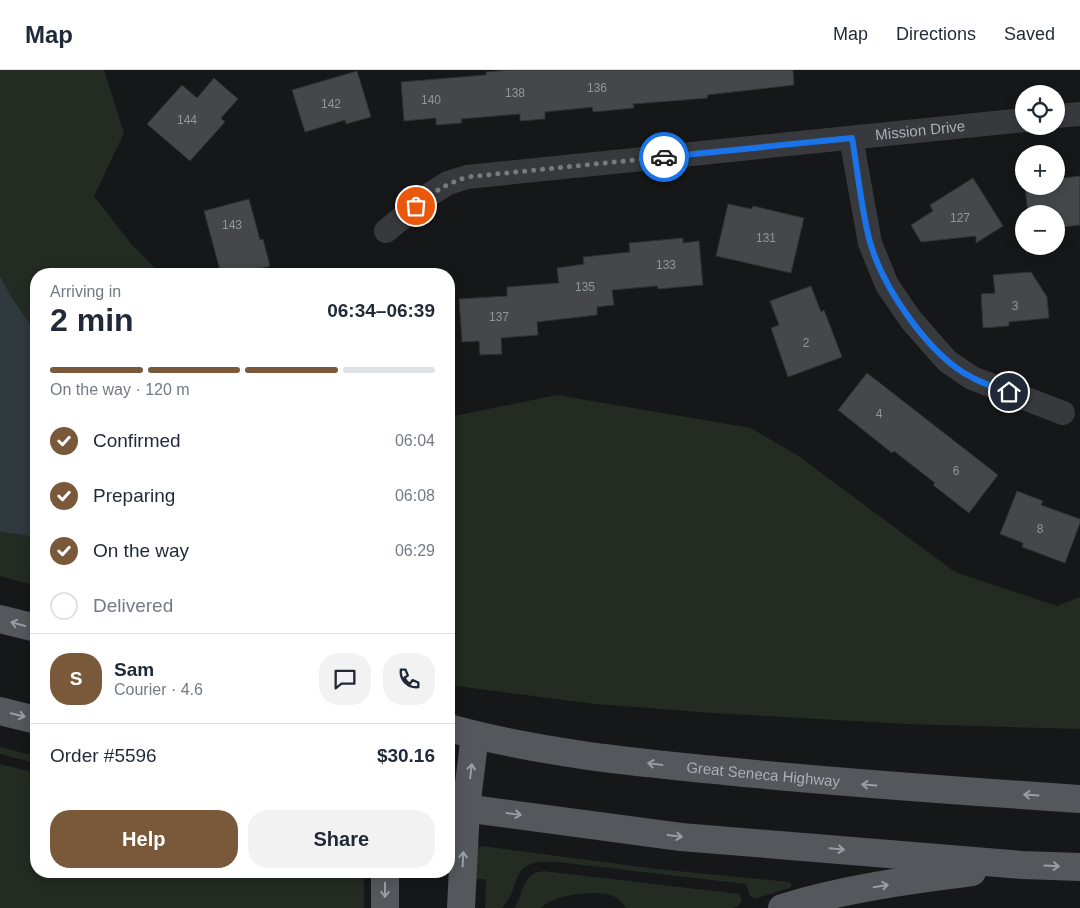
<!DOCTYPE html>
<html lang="en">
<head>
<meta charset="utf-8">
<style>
	:root { --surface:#fff; --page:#f2f2f3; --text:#1f2937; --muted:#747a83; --line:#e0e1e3; --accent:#7a593a }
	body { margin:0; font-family:Helvetica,sans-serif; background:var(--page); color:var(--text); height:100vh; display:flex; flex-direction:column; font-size:19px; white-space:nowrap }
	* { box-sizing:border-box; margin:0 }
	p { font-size:16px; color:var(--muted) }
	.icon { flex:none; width:28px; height:28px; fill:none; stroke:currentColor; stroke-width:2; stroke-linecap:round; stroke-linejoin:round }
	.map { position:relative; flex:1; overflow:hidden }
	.side { position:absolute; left:30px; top:198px; width:425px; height:610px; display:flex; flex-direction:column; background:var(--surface); border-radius:20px; box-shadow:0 2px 12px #0003 }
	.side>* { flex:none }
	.tools { position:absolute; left:1015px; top:15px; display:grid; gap:10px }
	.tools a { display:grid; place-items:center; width:50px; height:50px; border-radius:50%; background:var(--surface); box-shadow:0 2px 12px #0003; font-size:25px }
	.pin { position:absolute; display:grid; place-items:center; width:42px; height:42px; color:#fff; margin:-21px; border:2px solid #fff; border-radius:50%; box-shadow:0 1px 5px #0007 }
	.courier { position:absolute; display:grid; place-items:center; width:50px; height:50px; margin:-25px; border:4px solid #1a73e8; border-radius:50%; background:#fff; color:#222; box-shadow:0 1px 6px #0007 }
	.overview em { font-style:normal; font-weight:800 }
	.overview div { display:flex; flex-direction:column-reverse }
	.overview { display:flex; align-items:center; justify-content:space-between; height:85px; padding:0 20px }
	h1 { font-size:32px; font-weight:800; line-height:38px }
	.bar { display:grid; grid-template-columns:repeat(4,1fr); gap:8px 5px; align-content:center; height:60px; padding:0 20px }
	.bar i { height:6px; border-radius:4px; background:var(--line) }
	.bar .active { background:var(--accent) }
	.bar p { grid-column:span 4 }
	.line { display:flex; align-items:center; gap:12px; padding:0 20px; border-top:1px solid var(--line) }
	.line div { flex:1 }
	.round { display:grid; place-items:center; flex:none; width:52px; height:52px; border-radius:20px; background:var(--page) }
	ol { padding:0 20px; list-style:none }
	li { display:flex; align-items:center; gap:15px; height:55px }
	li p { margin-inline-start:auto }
	li .icon { padding:5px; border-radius:50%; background:var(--accent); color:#fff; stroke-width:4 }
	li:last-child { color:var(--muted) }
	li i { width:28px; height:28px; border:2px solid var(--line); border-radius:50% }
	.primary-button { display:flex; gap:10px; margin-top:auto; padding:10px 20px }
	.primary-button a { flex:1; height:58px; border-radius:20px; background:var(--accent); color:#fff; font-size:20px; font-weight:800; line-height:58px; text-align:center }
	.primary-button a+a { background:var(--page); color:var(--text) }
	header { display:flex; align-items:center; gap:30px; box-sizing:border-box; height:70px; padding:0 25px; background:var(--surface); border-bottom:1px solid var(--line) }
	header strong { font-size:24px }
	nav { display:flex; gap:28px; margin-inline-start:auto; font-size:18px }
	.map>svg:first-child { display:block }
	.green { fill:#232b23 }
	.water { fill:#2f393e }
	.building { fill:#45474b; stroke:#303134 }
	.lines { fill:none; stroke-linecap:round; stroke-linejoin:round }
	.minor { stroke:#37393d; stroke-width:24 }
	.primary { stroke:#54575c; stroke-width:28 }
	.oneway { stroke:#989ea6 }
	.done { stroke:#767a80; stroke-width:5; stroke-dasharray:0 9 }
	.route { stroke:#1a73e8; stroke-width:6 }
	.labels { text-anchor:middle; stroke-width:4; stroke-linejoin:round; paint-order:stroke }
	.number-label { font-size:12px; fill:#90969d }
	.street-label { font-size:15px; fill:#a9b0b8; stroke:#111213 }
</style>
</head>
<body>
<header>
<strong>Map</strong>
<nav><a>Map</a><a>Directions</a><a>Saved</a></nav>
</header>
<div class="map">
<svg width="1080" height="838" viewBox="0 0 1080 838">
	<rect width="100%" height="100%" fill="#161718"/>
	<!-- green -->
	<g class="green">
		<polygon points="0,0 104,0 124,63 94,126 132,175 161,204 36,204 36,262 12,228 0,206"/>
		<polygon points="557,325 751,358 797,385 955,502 1057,536 1080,527 1080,659 906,654 713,643 595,634 449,615 449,347"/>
		<polygon points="0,462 36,467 36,516 0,506"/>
		<polygon points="0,677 36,686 36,693 0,684"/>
		<polygon points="0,694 36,703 36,801 357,801 364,807 364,838 0,838"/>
		<path d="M 482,776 L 657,799 L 789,812 L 792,815 L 790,818 L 754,829 L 750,826 L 746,814 L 557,792 C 507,789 525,811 502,838 L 485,838 L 486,809 L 475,809 L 477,778 Z"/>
		<path d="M 543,801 L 739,824 L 742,831 L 738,836 L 733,838 L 626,838 C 622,832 617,827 610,825 C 593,820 553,825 541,838 L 514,838 C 525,823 520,805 543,801 Z"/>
	</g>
	<!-- water -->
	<polygon class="water" points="0,206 12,228 36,262 36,467 0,462"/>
	<!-- building -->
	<g class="building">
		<polygon points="508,0 793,0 794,15 707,25 708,28 633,34 634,38 593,42 592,37 545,42 545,49 520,51 520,44 461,49 462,53 436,55 436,48 404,51 401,12 486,5 486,2"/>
		<polygon points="357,1 371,47 346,54 345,50 305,62 292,20"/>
		<polygon points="214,8 238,29 221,48 225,52 190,91 147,54 182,15 197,28"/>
		<polygon points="1080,106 1080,155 1056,158 1056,144 1028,144 1025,116 1056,116 1056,109"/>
		<polygon points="973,108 1003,156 976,173 976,166 921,172 911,155 933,141 930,135"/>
		<polygon points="249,129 260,170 263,169 270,196 241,204 221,204 204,141"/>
		<polygon points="728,134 752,139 753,136 804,148 791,203 716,186"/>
		<polygon points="683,168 683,173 699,171 703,215 658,219 657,216 612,220 614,235 597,237 597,245 537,252 538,265 501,268 502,284 480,285 479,271 462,272 459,229 507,226 507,217 559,213 557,198 584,194 583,187 630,182 629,173"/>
		<polygon points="1031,202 1047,227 1049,248 1009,252 1009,256 983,258 981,224 995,223 993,205"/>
		<polygon points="811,216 821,242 824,240 842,287 788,307 771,258 779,255 770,231"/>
		<polygon points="867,303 998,405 969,443 933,415 935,413 894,381 892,383 838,340"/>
		<polygon points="1017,421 1043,431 1041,435 1080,449 1080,453 1065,493 1022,477 1023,473 1000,464"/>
	</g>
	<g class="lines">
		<!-- minor -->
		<g class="minor">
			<polyline points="1056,46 1080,44"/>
			<polyline points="851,68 870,173 887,215 911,250 947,291 972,308 1063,343"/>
			<path id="s1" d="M 386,161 L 432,123 L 448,113 L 467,107 L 1024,50"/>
		</g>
		<!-- primary -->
		<g class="primary">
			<polyline points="0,549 36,558"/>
			<polyline points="0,641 36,650"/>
			<path id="s2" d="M 449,658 C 539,683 633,692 725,701 C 843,713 961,721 1080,729"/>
			<polyline points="449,736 681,767 1022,795 1080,797"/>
			<polyline points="385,801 385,838"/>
			<polyline points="461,838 466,738 475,665"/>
			<path d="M 782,838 C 843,819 909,810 972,802"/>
		</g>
	</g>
	<!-- one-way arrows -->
	<defs><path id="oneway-shaft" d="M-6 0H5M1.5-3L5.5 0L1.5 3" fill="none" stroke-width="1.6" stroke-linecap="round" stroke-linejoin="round" transform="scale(1.25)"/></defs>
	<g class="oneway">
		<use href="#oneway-shaft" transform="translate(18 554) rotate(-165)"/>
		<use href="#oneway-shaft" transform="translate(18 645) rotate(14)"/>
		<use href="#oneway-shaft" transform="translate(655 694) rotate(-172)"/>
		<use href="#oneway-shaft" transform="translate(471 701) rotate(-83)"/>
		<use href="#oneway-shaft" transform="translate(869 715) rotate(-176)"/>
		<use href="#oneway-shaft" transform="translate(1031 725) rotate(-176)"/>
		<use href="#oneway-shaft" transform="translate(514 744) rotate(8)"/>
		<use href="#oneway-shaft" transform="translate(675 766) rotate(7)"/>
		<use href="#oneway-shaft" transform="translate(837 779) rotate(5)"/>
		<use href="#oneway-shaft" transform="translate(463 789) rotate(-87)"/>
		<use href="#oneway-shaft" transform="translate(1052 796) rotate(3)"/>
		<use href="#oneway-shaft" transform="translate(881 816) rotate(-10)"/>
		<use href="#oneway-shaft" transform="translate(385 820) rotate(90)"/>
	</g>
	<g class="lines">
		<!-- done -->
		<path class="done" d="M 416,136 C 433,122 446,114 467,107 L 664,87"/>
		<!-- route -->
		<path class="route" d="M 664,87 L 852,68 C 858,102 861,139 870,172 C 883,218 930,287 973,308 C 984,314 997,318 1009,322"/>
	</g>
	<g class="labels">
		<!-- number labels -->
		<g class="number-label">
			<text x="597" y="22">136</text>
			<text x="515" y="27">138</text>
			<text x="431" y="34">140</text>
			<text x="331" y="38">142</text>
			<text x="187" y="54">144</text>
			<text x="960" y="152">127</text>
			<text x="232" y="159">143</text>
			<text x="766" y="172">131</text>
			<text x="666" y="199">133</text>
			<text x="585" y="221">135</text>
			<text x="1015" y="240">3</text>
			<text x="499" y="251">137</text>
			<text x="806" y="277">2</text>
			<text x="879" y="348">4</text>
			<text x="956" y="405">6</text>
			<text x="1040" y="463">8</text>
		</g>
		<!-- street labels -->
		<g class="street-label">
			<text dy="5" stroke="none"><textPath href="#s1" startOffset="554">Mission Drive</textPath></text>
			<text dy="5" stroke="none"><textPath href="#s2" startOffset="318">Great Seneca Highway</textPath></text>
		</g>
	</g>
</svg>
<div class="tools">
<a><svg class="icon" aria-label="locate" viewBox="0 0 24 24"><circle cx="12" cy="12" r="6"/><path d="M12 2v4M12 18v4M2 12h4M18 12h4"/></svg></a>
<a>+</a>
<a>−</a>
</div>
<div class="pin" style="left:416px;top:136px;background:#ea580c"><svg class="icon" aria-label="bag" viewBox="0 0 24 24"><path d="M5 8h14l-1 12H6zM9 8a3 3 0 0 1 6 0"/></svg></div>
<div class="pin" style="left:1009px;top:322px;background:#1f2937"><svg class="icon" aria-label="home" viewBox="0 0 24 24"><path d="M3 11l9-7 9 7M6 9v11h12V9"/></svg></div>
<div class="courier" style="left:664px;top:87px"><svg class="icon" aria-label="car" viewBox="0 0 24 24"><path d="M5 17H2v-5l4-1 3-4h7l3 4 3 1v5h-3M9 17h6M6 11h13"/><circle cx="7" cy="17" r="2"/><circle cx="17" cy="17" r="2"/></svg></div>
<section class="side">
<div class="overview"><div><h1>2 min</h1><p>Arriving in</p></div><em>06:34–06:39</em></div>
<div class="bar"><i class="active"></i><i class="active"></i><i class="active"></i><i></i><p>On the way · 120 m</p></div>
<ol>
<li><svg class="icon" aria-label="check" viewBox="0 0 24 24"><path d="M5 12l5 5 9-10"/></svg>Confirmed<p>06:04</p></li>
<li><svg class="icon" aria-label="check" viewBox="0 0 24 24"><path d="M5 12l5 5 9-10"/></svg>Preparing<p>06:08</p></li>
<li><svg class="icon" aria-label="check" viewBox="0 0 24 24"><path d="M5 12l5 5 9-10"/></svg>On the way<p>06:29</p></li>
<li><i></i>Delivered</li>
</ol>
<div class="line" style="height:90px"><b class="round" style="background:var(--accent);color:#fff">S</b><div><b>Sam</b><p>Courier · 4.6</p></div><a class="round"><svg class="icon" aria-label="chat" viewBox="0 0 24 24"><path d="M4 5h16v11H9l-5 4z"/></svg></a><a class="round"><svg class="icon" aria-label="phone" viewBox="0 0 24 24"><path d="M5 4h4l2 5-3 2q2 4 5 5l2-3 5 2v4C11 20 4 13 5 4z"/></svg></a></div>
<div class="line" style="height:65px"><div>Order #5596</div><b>$30.16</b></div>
<div class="primary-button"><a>Help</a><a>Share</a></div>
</section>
</div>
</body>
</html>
